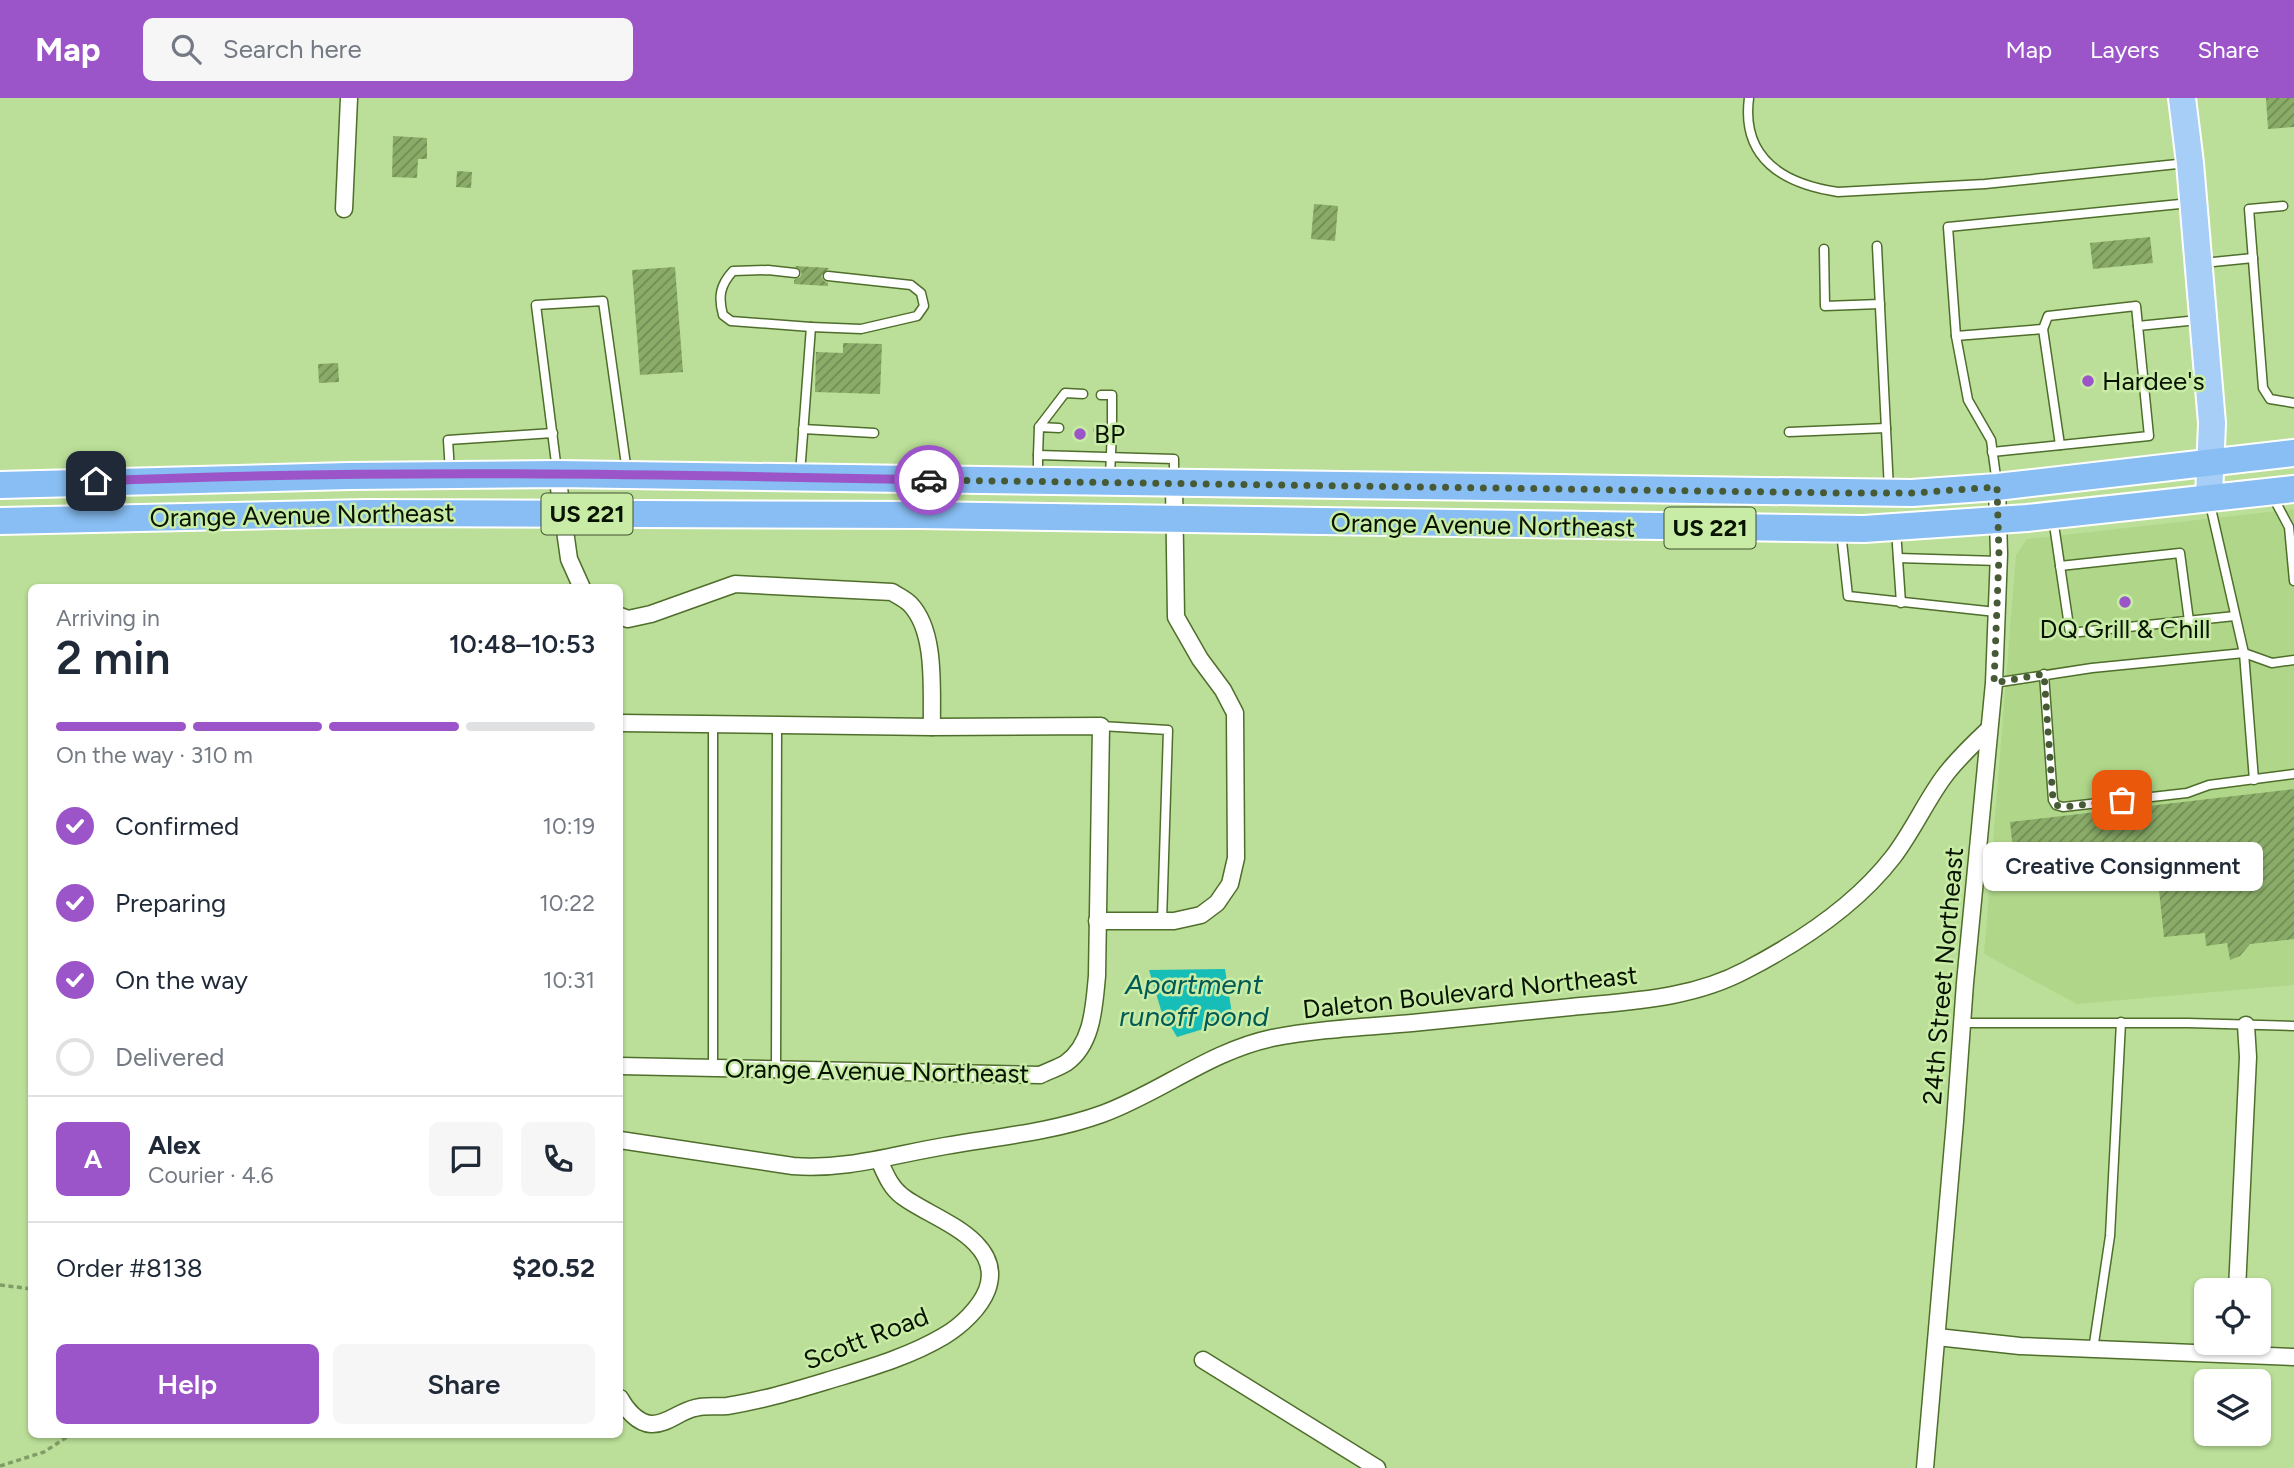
<!DOCTYPE html>
<html lang="en">
<head>
<meta charset="utf-8">
<style>
	:root { --surface:#fff; --page:#f6f6f7; --text:#1f2937; --muted:#747a83; --line:#e0e1e3; --accent:#9b55c8 }
	body { margin:0; font-family:Figtree,sans-serif; background:var(--page); color:var(--text); height:100vh; display:flex; flex-direction:column; font-size:26px; white-space:nowrap }
	* { box-sizing:border-box; margin:0 }
	p { font-size:23px; color:var(--muted) }
	.icon { flex:none; width:38px; height:38px; fill:none; stroke:currentColor; stroke-width:2; stroke-linecap:round; stroke-linejoin:round }
	.map { position:relative; flex:1; overflow:hidden }
	.side { position:absolute; left:28px; top:486px; width:595px; height:854px; display:flex; flex-direction:column; background:var(--surface); border-radius:10px; box-shadow:0 2px 5px #0004 }
	.side>* { flex:none }
	.tools { position:absolute; left:2194px; top:1180px; display:grid; gap:14px }
	.tools a { display:grid; place-items:center; width:77px; height:77px; border-radius:10px; background:var(--surface); box-shadow:0 2px 5px #0004; font-size:35px }
	.pin { position:absolute; display:grid; place-items:center; width:60px; height:60px; color:#fff; margin:-30px; border-radius:14px; box-shadow:0 4px 10px #0006 }
	.courier { position:absolute; display:grid; place-items:center; width:70px; height:70px; margin:-35px; border:5px solid #9b55c8; border-radius:50%; background:#fff; color:#222; box-shadow:0 2px 9px #0007 }
	.bubble { position:absolute; height:49px; border-radius:10px; background:var(--surface); box-shadow:0 2px 5px #0004; font-size:23px; font-weight:600; line-height:49px; text-align:center }
	.head em { font-style:normal; font-weight:600 }
	.head div { display:flex; flex-direction:column-reverse }
	.head { display:flex; align-items:center; justify-content:space-between; height:119px; padding:0 28px }
	h1 { font-size:46px; font-weight:600; line-height:52px }
	.bar { display:grid; grid-template-columns:repeat(4,1fr); gap:10px 7px; align-content:center; height:84px; padding:0 28px }
	.bar i { height:9px; border-radius:5px; background:var(--line) }
	.bar .active { background:var(--accent) }
	.bar p { grid-column:span 4 }
	.line { display:flex; align-items:center; gap:18px; padding:0 28px; border-top:2px solid var(--line) }
	.line div { flex:1 }
	.round { display:grid; place-items:center; flex:none; width:74px; height:74px; border-radius:10px; background:var(--page) }
	ol { padding:0 28px; list-style:none }
	li { display:flex; align-items:center; gap:21px; height:77px }
	li p { margin-inline-start:auto }
	li .icon { padding:7px; border-radius:50%; background:var(--accent); color:#fff; stroke-width:4 }
	li:last-child { color:var(--muted) }
	li i { width:38px; height:38px; border:4px solid var(--line); border-radius:50% }
	.button { display:flex; gap:14px; margin-top:auto; padding:14px 28px }
	.button a { flex:1; height:80px; border-radius:10px; background:var(--accent); color:#fff; font-size:28px; font-weight:600; line-height:80px; text-align:center }
	.button a+a { background:var(--page); color:var(--text) }
	header { display:flex; align-items:center; gap:42px; box-sizing:border-box; height:98px; padding:0 35px; background:var(--accent); color:#fff }
	header strong { font-size:33px }
	nav { display:flex; gap:38px; margin-inline-start:auto; font-size:24px }
	.search { width:490px; height:63px; background:var(--page); display:flex; align-items:center; gap:18px; box-sizing:border-box; padding:0 24px; border-radius:10px; color:var(--muted); font-size:26px }
	.map>svg:first-child { display:block }
	.built { fill:#b0d789 }
	.water { fill:#17beb7 }
	.building { fill:url(#building-hatch) }
	.lines { fill:none; stroke-linecap:round; stroke-linejoin:round }
	.service-casing { stroke:#4f6e2b; stroke-width:11 }
	.minor-casing { stroke:#4f6e2b; stroke-width:19 }
	.primary-casing { stroke:#fff; stroke-width:30 }
	.trunk-casing { stroke:#fff; stroke-width:30 }
	.path { stroke:#819d67; stroke-width:3.5; stroke-dasharray:5 3.5; stroke-linecap:butt }
	.service { stroke:#fff; stroke-width:8 }
	.minor { stroke:#fff; stroke-width:16 }
	.primary { stroke:#a6cef6; stroke-width:26 }
	.trunk { stroke:#88bef3; stroke-width:26 }
	.done { stroke:#465a35; stroke-width:7; stroke-dasharray:0 12.6 }
	.route { stroke:#9b55c8; stroke-width:9 }
	.poi-dot { fill:#9b55c8; stroke:#c8eca5; stroke-width:2.5 }
	.labels { text-anchor:middle; stroke-width:5; stroke-linejoin:round; paint-order:stroke }
	.shield { fill:#c8eca5; stroke:#415332; stroke-width:2 }
	.shield-label { font-size:24px; font-weight:bold; fill:#071200 }
	.poi-label { font-size:26px; fill:#071200; stroke:#c8eca5; text-anchor:start }
	.street-label { font-size:26px; fill:#071200; stroke:#c8eca5 }
	.water-label { font-size:28px; font-style:italic; fill:#005955; stroke:#c8eca5 }
</style>
</head>
<body>
<header>
<strong>Map</strong>
<div class="search"><svg class="icon" aria-label="search" viewBox="0 0 24 24"><circle cx="10" cy="10" r="6"/><path d="M15 15l6 6"/></svg>Search here</div>
<nav><a>Map</a><a>Layers</a><a>Share</a></nav>
</header>
<div class="map">
<svg width="2294" height="1370" viewBox="0 0 2294 1370">
	<defs>
		<pattern id="building-hatch" width="6" height="6" patternUnits="userSpaceOnUse" patternTransform="scale(1.75)"><rect width="6" height="6" fill="#8aac68"/><path d="M-1 1l2-2M0 6l6-6M5 7l2-2" fill="none" stroke="#6f8b53"/></pattern>
	</defs>
	<rect width="100%" height="100%" fill="#bbdf98"/>
	<!-- built -->
	<polygon class="built" points="2294,411 2294,887 2077,906 1984,856 2016,457 2027,441"/>
	<!-- water -->
	<polygon class="water" points="1225,871 1233,922 1177,939 1161,912 1149,872"/>
	<!-- building -->
	<g class="building">
		<polygon points="2266,0 2294,0 2294,29 2268,31"/>
		<polygon points="393,38 427,40 427,61 418,61 417,80 392,79"/>
		<polygon points="457,73 472,74 471,90 456,89"/>
		<polygon points="1314,106 1338,108 1335,143 1311,141"/>
		<polygon points="2150,139 2153,165 2093,171 2090,145"/>
		<polygon points="795,168 829,170 821,178 824,183 828,185 828,188 794,186 794,182 800,179 802,175"/>
		<polygon points="675,169 683,274 640,277 632,172"/>
		<polygon points="843,245 882,246 880,296 815,294 816,254 843,255"/>
		<polygon points="338,265 339,284 319,285 318,266"/>
		<polygon points="2294,691 2294,841 2250,846 2240,858 2230,862 2227,845 2206,848 2205,835 2164,839 2158,783 2132,786 2130,769 2016,781 2010,724"/>
	</g>
	<g class="lines">
		<!-- service casing -->
		<g class="service-casing">
			<g id="service">
				<path d="M 1749,0 C 1741,61 1784,86 1838,94 L 1985,86 L 2187,65"/>
				<polyline points="2283,108 2249,111 2263,290 2270,301 2294,305"/>
				<polyline points="1877,148 1889,392"/>
				<polyline points="1824,151 1825,208 1880,206"/>
				<polyline points="2203,165 2253,160"/>
				<path d="M 795,175 L 768,172 L 733,173 C 720,187 718,199 723,217 L 731,223 L 811,229 L 800,376"/>
				<polyline points="811,229 861,231 917,218 924,208 921,195 911,187 828,178"/>
				<polyline points="1956,238 2043,231"/>
				<polyline points="1101,297 1112,297 1112,332"/>
				<polyline points="1039,329 1065,295 1083,296"/>
				<polyline points="803,331 874,335"/>
				<polyline points="1099,332 1112,332 1110,378"/>
				<polyline points="1789,334 1886,330"/>
				<polyline points="2060,347 2043,231 2048,218 2136,208 2138,228"/>
				<polyline points="1992,354 2149,338 2138,228 2198,222"/>
				<polyline points="1038,357 1039,329 1059,330"/>
				<polyline points="557,373 536,207 603,203 627,374"/>
				<polyline points="450,374 448,342 553,335"/>
				<polyline points="1038,379 1038,357 1174,361 1174,380"/>
				<polyline points="1997,386 1991,342 1968,302 1956,238 1948,129 2190,105"/>
				<polyline points="2273,399 2289,429 2294,483"/>
				<polyline points="2210,406 2244,555 2254,682"/>
				<polyline points="2053,420 2070,535 2235,518"/>
				<polyline points="1896,432 1901,505"/>
				<polyline points="1841,434 1848,498 1996,514"/>
				<polyline points="1898,460 1999,463"/>
				<polyline points="2060,468 2180,455 2189,523"/>
				<polyline points="2044,576 2053,702 2056,707 2063,709 2187,695 2209,687 2294,676"/>
				<polyline points="1994,585 2092,570 2244,555 2272,565 2294,562"/>
				<polyline points="713,626 713,970"/>
				<polyline points="1101,628 1168,632 1162,823"/>
				<polyline points="1962,925 2188,925 2294,928"/>
				<polyline points="776,971 777,627"/>
				<polyline points="2093,1252 2110,1138 2121,924"/>
			</g>
		</g>
		<!-- minor casing -->
		<g class="minor-casing">
			<g id="minor">
				<polyline points="344,111 349,0"/>
				<polyline points="557,376 569,461 582,490"/>
				<path d="M 620,518 L 628,521 L 651,516 L 735,486 L 892,494 C 898,498 905,501 910,506 C 937,534 931,593 932,629 L 620,625"/>
				<polyline points="1097,823 1174,823 1201,817 1217,805 1230,786 1236,760 1235,615 1223,592 1200,561 1176,519 1174,386"/>
				<path d="M 620,968 L 1040,977 C 1048,973 1058,970 1066,965 C 1093,946 1094,908 1097,878 L 1101,628 L 932,629"/>
				<path d="M 620,1042 L 793,1068 C 847,1072 892,1057 945,1048 C 997,1039 1052,1034 1102,1016 C 1160,995 1210,953 1272,940 C 1318,931 1365,929 1412,925 C 1465,920 1518,914 1571,909 C 1631,903 1692,901 1746,872 C 1800,844 1856,807 1893,759 C 1912,734 1925,705 1943,680 C 1956,662 1973,646 1989,631"/>
				<polyline points="2237,1192 2248,959 2246,927"/>
				<polyline points="1937,1239 2020,1248 2294,1259"/>
				<polyline points="1203,1262 1377,1370"/>
				<path d="M 620,1300 C 626,1311 637,1325 651,1326 C 666,1327 680,1313 695,1310 C 705,1307 717,1309 727,1308 C 766,1302 803,1290 840,1279 C 876,1268 912,1257 944,1238 C 961,1228 980,1210 987,1192 C 1006,1141 930,1120 902,1098 C 890,1089 885,1075 879,1062"/>
				<polyline points="1925,1370 1955,1023 1965,885 1994,585 1999,456 1997,389"/>
			</g>
		</g>
		<!-- primary casing -->
		<g class="primary-casing">
			<polyline id="primary" points="2182,0 2190,65 2212,325 2209,399"/>
		</g>
		<!-- trunk casing -->
		<g class="trunk-casing">
			<g id="trunk">
				<polyline points="0,387 349,378 557,376 1912,395 1997,389 2294,355"/>
				<polyline points="0,423 366,415 920,417 1864,431 2027,420 2294,391"/>
			</g>
		</g>
		<!-- path -->
		<g class="path">
			<polyline points="0,1187 32,1191"/>
			<polyline points="0,1368 44,1354 70,1337"/>
		</g>
		<!-- service -->
		<use href="#service" class="service"/>
		<!-- minor -->
		<use href="#minor" class="minor"/>
		<!-- primary -->
		<use href="#primary" class="primary"/>
		<!-- trunk -->
		<use href="#trunk" class="trunk"/>
	</g>
	<g class="lines">
		<!-- done -->
		<polyline class="done" points="929,382 1841,395 1912,395 1997,389 1999,457 1994,585 2044,576 2053,702 2056,707 2063,709 2122,702"/>
		<!-- route -->
		<path class="route" d="M 96,383 C 373,371 652,376 929,382"/>
	</g>
	<!-- markers -->
	<g class="poi-dot">
		<circle cx="2088" cy="283" r="7"/>
		<circle cx="1080" cy="336" r="7"/>
		<circle cx="2125" cy="504" r="7"/>
	</g>
	<g class="labels">
		<!-- shield labels -->
		<g class="shield">
			<rect x="541.5" y="395.5" width="91" height="41" rx="5"/>
			<rect x="1664.5" y="409.5" width="91" height="41" rx="5"/>
		</g>
		<g class="shield-label">
			<text x="587" y="424">US 221</text>
			<text x="1710" y="438">US 221</text>
		</g>
		<!-- poi labels -->
		<g class="poi-label">
			<text x="2102" y="292">Hardee's</text>
			<text x="1094" y="345">BP</text>
			<text x="2125" y="540" text-anchor="middle">DQ Grill &amp; Chill</text>
		</g>
		<!-- street labels -->
		<g class="street-label">
			<text transform="translate(302 417) rotate(-1)" y="9">Orange Avenue Northeast</text>
			<text transform="translate(1483 427) rotate(1)" y="9">Orange Avenue Northeast</text>
			<text transform="translate(1943 878) rotate(-85)" y="9">24th Street Northeast</text>
			<text transform="translate(1470 894) rotate(-6)" y="9">Daleton Boulevard Northeast</text>
			<text transform="translate(877 973) rotate(1)" y="9">Orange Avenue Northeast</text>
			<text transform="translate(866 1240) rotate(-21)" y="9">Scott Road</text>
		</g>
		<!-- water labels -->
		<g class="water-label">
			<text x="1194" y="896">Apartment<tspan x="1194" dy="32">runoff pond</tspan></text>
		</g>
	</g>
</svg>
<div class="tools">
<a><svg class="icon" aria-label="locate" viewBox="0 0 24 24"><circle cx="12" cy="12" r="6"/><path d="M12 2v4M12 18v4M2 12h4M18 12h4"/></svg></a>
<a><svg class="icon" aria-label="layers" viewBox="0 0 24 24"><path d="M12 4l9 5-9 5-9-5zM3 14l9 5 9-5"/></svg></a>
</div>
<div class="pin" style="left:2122px;top:702px;background:#ea580c"><svg class="icon" aria-label="bag" viewBox="0 0 24 24"><path d="M5 8h14l-1 12H6zM9 8a3 3 0 0 1 6 0"/></svg></div>
<div class="pin" style="left:96px;top:383px;background:#1f2937"><svg class="icon" aria-label="home" viewBox="0 0 24 24"><path d="M3 11l9-7 9 7M6 9v11h12V9"/></svg></div>
<div class="courier" style="left:929px;top:382px"><svg class="icon" aria-label="car" viewBox="0 0 24 24"><path d="M5 17H2v-5l4-1 3-4h7l3 4 3 1v5h-3M9 17h6M6 11h13"/><circle cx="7" cy="17" r="2"/><circle cx="17" cy="17" r="2"/></svg></div>
<div class="bubble" style="left:1983px;top:744px;width:280px">Creative Consignment</div>
<section class="side">
<div class="head"><div><h1>2 min</h1><p>Arriving in</p></div><em>10:48–10:53</em></div>
<div class="bar"><i class="active"></i><i class="active"></i><i class="active"></i><i></i><p>On the way · 310 m</p></div>
<ol>
<li><svg class="icon" aria-label="check" viewBox="0 0 24 24"><path d="M5 12l5 5 9-10"/></svg>Confirmed<p>10:19</p></li>
<li><svg class="icon" aria-label="check" viewBox="0 0 24 24"><path d="M5 12l5 5 9-10"/></svg>Preparing<p>10:22</p></li>
<li><svg class="icon" aria-label="check" viewBox="0 0 24 24"><path d="M5 12l5 5 9-10"/></svg>On the way<p>10:31</p></li>
<li><i></i>Delivered</li>
</ol>
<div class="line" style="height:126px"><b class="round" style="background:var(--accent);color:#fff">A</b><div><b>Alex</b><p>Courier · 4.6</p></div><a class="round"><svg class="icon" aria-label="chat" viewBox="0 0 24 24"><path d="M4 5h16v11H9l-5 4z"/></svg></a><a class="round"><svg class="icon" aria-label="phone" viewBox="0 0 24 24"><path d="M5 4h4l2 5-3 2q2 4 5 5l2-3 5 2v4C11 20 4 13 5 4z"/></svg></a></div>
<div class="line" style="height:91px"><div>Order #8138</div><b>$20.52</b></div>
<div class="button"><a>Help</a><a>Share</a></div>
</section>
</div>
</body>
</html>
